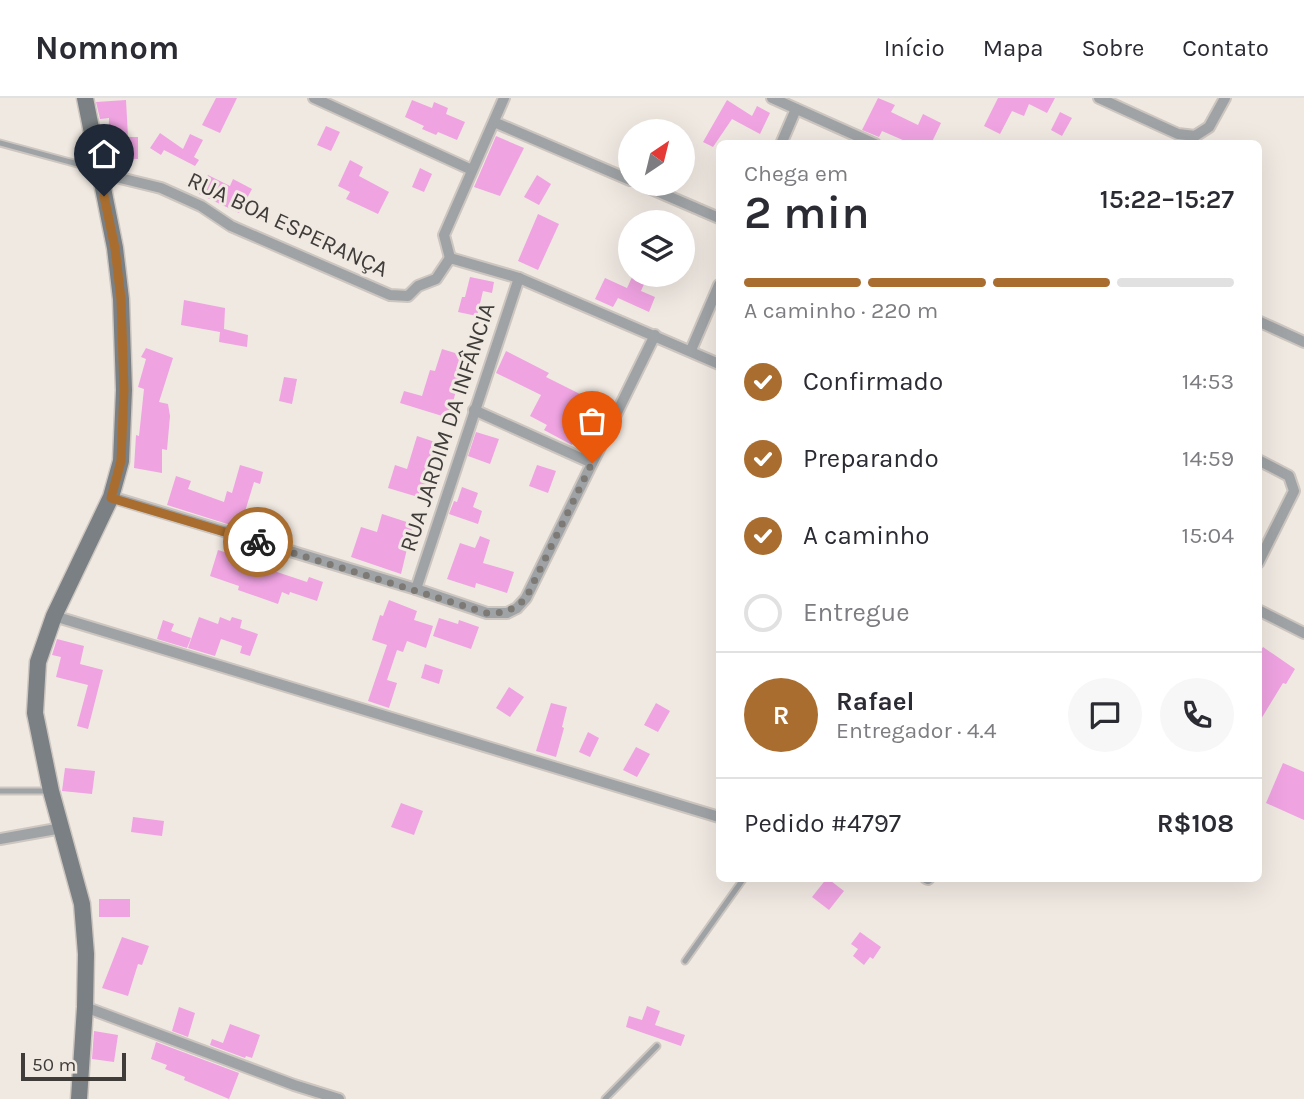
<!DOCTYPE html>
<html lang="pt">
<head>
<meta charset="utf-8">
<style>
	:root { --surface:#fff; --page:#f7f7f7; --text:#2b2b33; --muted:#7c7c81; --line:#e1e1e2; --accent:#a96e2f }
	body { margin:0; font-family:Karla,sans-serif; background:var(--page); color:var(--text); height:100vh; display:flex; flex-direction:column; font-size:26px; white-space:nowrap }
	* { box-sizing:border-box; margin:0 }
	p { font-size:23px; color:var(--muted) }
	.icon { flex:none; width:38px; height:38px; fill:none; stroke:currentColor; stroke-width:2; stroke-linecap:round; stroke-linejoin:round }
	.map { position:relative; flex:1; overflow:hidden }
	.side { position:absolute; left:716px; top:42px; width:546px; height:742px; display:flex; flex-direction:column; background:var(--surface); border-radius:10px; box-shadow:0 7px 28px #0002 }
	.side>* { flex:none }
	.needle { width:46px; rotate:35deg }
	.controls { position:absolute; left:618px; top:21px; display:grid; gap:14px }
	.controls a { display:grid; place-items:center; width:77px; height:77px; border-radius:50%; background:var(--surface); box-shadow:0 7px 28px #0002; font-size:35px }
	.scale { position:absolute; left:21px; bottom:18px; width:105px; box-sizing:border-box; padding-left:7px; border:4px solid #3f3c39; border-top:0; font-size:19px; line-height:24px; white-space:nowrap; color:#3f3c39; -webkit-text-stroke:5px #f0e9e2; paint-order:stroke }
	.pin { position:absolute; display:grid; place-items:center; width:60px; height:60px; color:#fff; margin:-72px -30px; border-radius:50% 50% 50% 0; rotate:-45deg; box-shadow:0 0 7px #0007 }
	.pin .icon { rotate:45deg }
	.courier { position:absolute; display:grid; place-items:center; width:70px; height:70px; margin:-35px; border:5px solid #a96e2f; border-radius:50%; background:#fff; color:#222; box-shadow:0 2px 9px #0007 }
	.head em { font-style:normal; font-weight:600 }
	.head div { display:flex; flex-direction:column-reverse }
	.head { display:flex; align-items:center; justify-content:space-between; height:119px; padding:0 28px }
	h1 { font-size:46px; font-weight:600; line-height:52px }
	.bar { display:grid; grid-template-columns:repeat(4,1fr); gap:10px 7px; align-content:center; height:84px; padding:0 28px }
	.bar i { height:9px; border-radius:5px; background:var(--line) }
	.bar .current { background:var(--accent) }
	.bar p { grid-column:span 4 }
	.line { display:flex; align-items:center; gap:18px; padding:0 28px; border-top:2px solid var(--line) }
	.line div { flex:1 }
	.round { display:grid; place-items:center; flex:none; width:74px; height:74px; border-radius:37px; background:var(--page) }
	ol { padding:0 28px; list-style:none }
	li { display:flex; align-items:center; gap:21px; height:77px }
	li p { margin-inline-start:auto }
	li .icon { padding:7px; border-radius:50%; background:var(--accent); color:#fff; stroke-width:4 }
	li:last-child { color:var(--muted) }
	li i { width:38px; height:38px; border:4px solid var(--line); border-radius:50% }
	header { display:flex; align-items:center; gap:42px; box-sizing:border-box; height:98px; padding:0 35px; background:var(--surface); border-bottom:2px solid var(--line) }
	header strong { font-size:33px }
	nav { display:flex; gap:38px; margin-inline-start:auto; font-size:24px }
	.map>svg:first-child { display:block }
	.building { fill:#efa3e1 }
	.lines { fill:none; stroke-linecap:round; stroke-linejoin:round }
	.lane-casing { stroke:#cdc6c0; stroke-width:9 }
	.street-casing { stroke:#cdc6c0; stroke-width:14 }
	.secondary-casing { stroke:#cdc6c0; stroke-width:19 }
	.lane { stroke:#9fa3a5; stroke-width:5 }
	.street { stroke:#9fa3a5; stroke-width:10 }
	.secondary { stroke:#7a8083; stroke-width:16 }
	.done { stroke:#7d7974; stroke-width:7; stroke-dasharray:0 12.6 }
	.route { stroke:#a96e2f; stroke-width:9 }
	.labels { text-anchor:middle; stroke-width:6; stroke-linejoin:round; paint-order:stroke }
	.street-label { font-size:23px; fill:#3f3c39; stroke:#f0e9e2 }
</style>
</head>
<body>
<header>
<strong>Nomnom</strong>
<nav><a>Início</a><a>Mapa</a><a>Sobre</a><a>Contato</a></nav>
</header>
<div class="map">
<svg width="1304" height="1001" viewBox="0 0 1304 1001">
	<rect width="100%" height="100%" fill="#f0e9e2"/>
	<!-- building -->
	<g class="building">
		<polygon points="216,0 237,0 220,35 202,27"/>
		<polygon points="878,0 895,7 891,14 918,27 923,16 941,25 931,46 912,46 882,33 879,39 862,32"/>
		<polygon points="998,0 1055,0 1047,15 1029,6 1024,18 1012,13 1000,36 984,28"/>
		<polygon points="126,2 128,39 138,39 138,61 108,60 109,20 100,21 96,4"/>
		<polygon points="412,2 432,10 434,4 448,10 446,16 465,24 457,42 438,34 436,37 422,31 424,28 405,19"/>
		<polygon points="727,2 752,18 757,8 770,15 760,36 732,21 713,49 703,44"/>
		<polygon points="1060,14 1072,20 1062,38 1051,32"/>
		<polygon points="326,28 340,34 331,53 317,47"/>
		<polygon points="160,35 183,51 190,36 203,42 194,59 199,62 195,68 164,52 161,57 150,50"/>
		<polygon points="496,38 524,50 500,98 474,89"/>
		<polygon points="350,62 363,69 359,78 389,94 378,116 346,101 350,94 338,88"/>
		<polygon points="420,70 432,76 424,94 412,89"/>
		<polygon points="208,77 230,88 233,81 252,91 239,115 199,96"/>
		<polygon points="537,77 551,86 539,107 524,99"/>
		<polygon points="538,116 559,126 538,172 518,163"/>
		<polygon points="633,177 648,177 641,193 655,199 649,214 618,200 613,209 595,201 605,180 627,190"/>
		<polygon points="470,179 494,184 492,195 483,193 477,218 458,214 462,199 465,199"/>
		<polygon points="184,202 225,210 224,231 248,237 247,249 219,244 220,234 181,227"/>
		<polygon points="146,250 173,260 159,304 168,306 170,318 167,352 162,351 162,375 134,370 136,337 139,338 144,291 138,289 146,261 141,259"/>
		<polygon points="442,251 465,258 452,308 456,309 452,321 400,305 404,293 422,298 430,272 435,273"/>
		<polygon points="506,253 549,275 546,279 584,298 577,313 587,318 572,347 544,332 547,327 530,318 541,297 496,275"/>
		<polygon points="284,279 297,281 292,306 279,303"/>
		<polygon points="476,334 499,341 490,366 468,358"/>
		<polygon points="417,338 435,344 425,377 432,379 429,390 422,387 418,399 388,390 395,367 407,371"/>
		<polygon points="240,367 263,374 260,386 254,384 240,430 167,407 176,378 191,383 188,391 224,404 227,393 232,395"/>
		<polygon points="537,367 556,373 548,395 529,388"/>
		<polygon points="462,389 478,395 473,409 482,413 478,426 449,416 454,403 457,404"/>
		<polygon points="382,416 413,426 401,476 351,459 361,429 377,434"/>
		<polygon points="480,438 490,442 483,465 514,474 507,495 476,485 475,490 447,481 460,445 475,450"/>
		<polygon points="218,452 275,470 274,473 307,484 309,479 323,484 317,503 290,494 289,497 282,494 278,506 238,492 239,488 210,478"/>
		<polygon points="389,502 417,513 414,522 433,528 426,550 407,543 403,554 397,552 387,582 397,585 389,610 368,603 387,547 372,542 380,517 383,518"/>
		<polygon points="199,519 218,526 220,519 230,523 232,519 242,522 240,530 258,536 250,558 240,555 242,548 221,541 215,558 188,550"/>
		<polygon points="439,520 458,526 459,522 479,529 471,551 433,538"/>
		<polygon points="163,522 174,526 171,533 191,540 187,550 157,541"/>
		<polygon points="57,541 84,548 80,566 103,572 88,631 77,628 88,587 56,579 61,559 52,557"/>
		<polygon points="1263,549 1295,571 1286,586 1283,585 1258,626 1258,556"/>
		<polygon points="425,566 443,572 439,586 421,580"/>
		<polygon points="509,589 524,599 510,619 496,610"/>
		<polygon points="551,605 567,609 562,629 564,630 556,659 536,653"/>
		<polygon points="656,605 670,613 658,634 644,627"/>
		<polygon points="588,634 599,640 590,659 579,654"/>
		<polygon points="636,649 650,656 637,679 623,672"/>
		<polygon points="1283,665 1304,674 1304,722 1266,705"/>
		<polygon points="65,670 95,673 92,696 62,693"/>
		<polygon points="401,705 423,713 414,737 391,729"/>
		<polygon points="133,719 164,723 162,738 131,734"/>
		<polygon points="827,780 844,793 829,812 812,799"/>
		<rect x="99" y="801" width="31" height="18"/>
		<polygon points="860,834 881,849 873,861 870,859 864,867 853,858 858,851 851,846"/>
		<polygon points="122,839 149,848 142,867 138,866 128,898 102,890"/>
		<polygon points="647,908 660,913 655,927 685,937 681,948 626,929 629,918 642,922"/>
		<polygon points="179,909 195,915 188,939 172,933"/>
		<polygon points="230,926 260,937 252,960 246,958 245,960 210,947 212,941 223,945"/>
		<polygon points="94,933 118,937 114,964 92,961"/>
		<polygon points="156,944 239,975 229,1001 184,982 185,979 165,971 167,967 151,961"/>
	</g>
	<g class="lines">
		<!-- lane casing -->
		<g class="lane-casing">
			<g id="lane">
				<polyline points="0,45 96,71"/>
				<polyline points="0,693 49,693"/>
				<polyline points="685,863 744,780"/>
				<polyline points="605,1001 657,948"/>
			</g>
		</g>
		<!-- street casing -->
		<g class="street-casing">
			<g id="street">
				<polyline points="314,0 472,72"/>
				<polyline points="772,0 875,46"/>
				<polyline points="1099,0 1178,36 1195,38 1209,29 1225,0"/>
				<polyline points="494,24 630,82"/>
				<polyline points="781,46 796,11"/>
				<polyline points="99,72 120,80 161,90 201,108 231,128 390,197 408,198 418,188 436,181 450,160 519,180 719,266"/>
				<polyline points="640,86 719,120"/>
				<polyline points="450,160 444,137 504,0"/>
				<polyline points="1258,223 1304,244"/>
				<polyline points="691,252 719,187"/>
				<polyline points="474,312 592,365"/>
				<polyline points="1258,362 1289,378 1294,393 1258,465"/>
				<polyline points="111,399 416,491 487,515 507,515 517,510 526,500 655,237"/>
				<polyline points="416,491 519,180"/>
				<polyline points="1258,512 1304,535"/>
				<polyline points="54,518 719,719"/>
				<polyline points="0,741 62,730"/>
				<polyline points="926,780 928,781"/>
				<polyline points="85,909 294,987 339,1001"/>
			</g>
		</g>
		<!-- secondary casing -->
		<g class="secondary-casing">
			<polyline id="secondary" points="79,1001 85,909 86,856 82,806 51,693 35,615 38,564 54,518 111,399 121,363 124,292 121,201 115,150 85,0"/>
		</g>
		<!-- lane -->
		<use href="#lane" class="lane"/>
		<!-- street -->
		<use href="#street" class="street"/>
		<!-- secondary -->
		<use href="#secondary" class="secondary"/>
	</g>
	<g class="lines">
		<!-- done -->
		<path class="done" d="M 258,444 L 487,515 C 504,515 513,513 526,500 L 592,365"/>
		<!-- route -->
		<polyline class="route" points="104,98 115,150 121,201 124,292 121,363 111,400 258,444"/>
	</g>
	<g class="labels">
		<!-- street labels -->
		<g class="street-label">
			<text transform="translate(288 126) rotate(25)" y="8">RUA BOA ESPERANÇA</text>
			<text transform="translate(447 329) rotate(-72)" y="8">RUA JARDIM DA INFÂNCIA</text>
		</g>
	</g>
</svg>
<div class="controls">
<a><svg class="needle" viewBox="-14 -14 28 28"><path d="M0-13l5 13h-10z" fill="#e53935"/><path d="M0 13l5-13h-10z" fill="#7c7c81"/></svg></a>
<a><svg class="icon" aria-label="layers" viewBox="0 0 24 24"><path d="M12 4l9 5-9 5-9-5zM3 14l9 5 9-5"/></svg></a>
</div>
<div class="scale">50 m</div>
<div class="pin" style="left:592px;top:365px;background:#ea580c"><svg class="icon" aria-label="bag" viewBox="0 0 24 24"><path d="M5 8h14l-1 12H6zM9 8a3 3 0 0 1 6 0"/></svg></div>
<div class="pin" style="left:104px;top:98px;background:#1f2937"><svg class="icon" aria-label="home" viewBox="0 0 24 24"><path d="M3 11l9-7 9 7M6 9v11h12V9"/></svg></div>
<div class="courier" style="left:258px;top:444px"><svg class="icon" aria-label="bike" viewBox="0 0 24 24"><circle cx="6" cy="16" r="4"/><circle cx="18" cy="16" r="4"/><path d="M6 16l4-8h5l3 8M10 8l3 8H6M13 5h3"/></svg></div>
<section class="side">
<div class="head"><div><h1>2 min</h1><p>Chega em</p></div><em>15:22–15:27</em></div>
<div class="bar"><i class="current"></i><i class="current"></i><i class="current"></i><i></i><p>A caminho · 220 m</p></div>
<ol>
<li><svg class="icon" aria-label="check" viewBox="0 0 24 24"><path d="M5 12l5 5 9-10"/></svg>Confirmado<p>14:53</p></li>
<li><svg class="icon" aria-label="check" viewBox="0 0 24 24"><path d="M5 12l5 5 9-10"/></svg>Preparando<p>14:59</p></li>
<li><svg class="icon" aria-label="check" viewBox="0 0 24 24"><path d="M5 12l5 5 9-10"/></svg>A caminho<p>15:04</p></li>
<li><i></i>Entregue</li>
</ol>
<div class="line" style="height:126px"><b class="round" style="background:var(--accent);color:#fff">R</b><div><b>Rafael</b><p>Entregador · 4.4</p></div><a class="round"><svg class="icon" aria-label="chat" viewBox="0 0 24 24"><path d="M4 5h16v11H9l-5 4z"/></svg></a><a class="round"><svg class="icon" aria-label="phone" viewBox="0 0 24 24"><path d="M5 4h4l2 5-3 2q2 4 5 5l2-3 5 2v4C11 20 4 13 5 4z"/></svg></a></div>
<div class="line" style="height:91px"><div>Pedido #4797</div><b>R$108</b></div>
</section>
</div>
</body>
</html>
